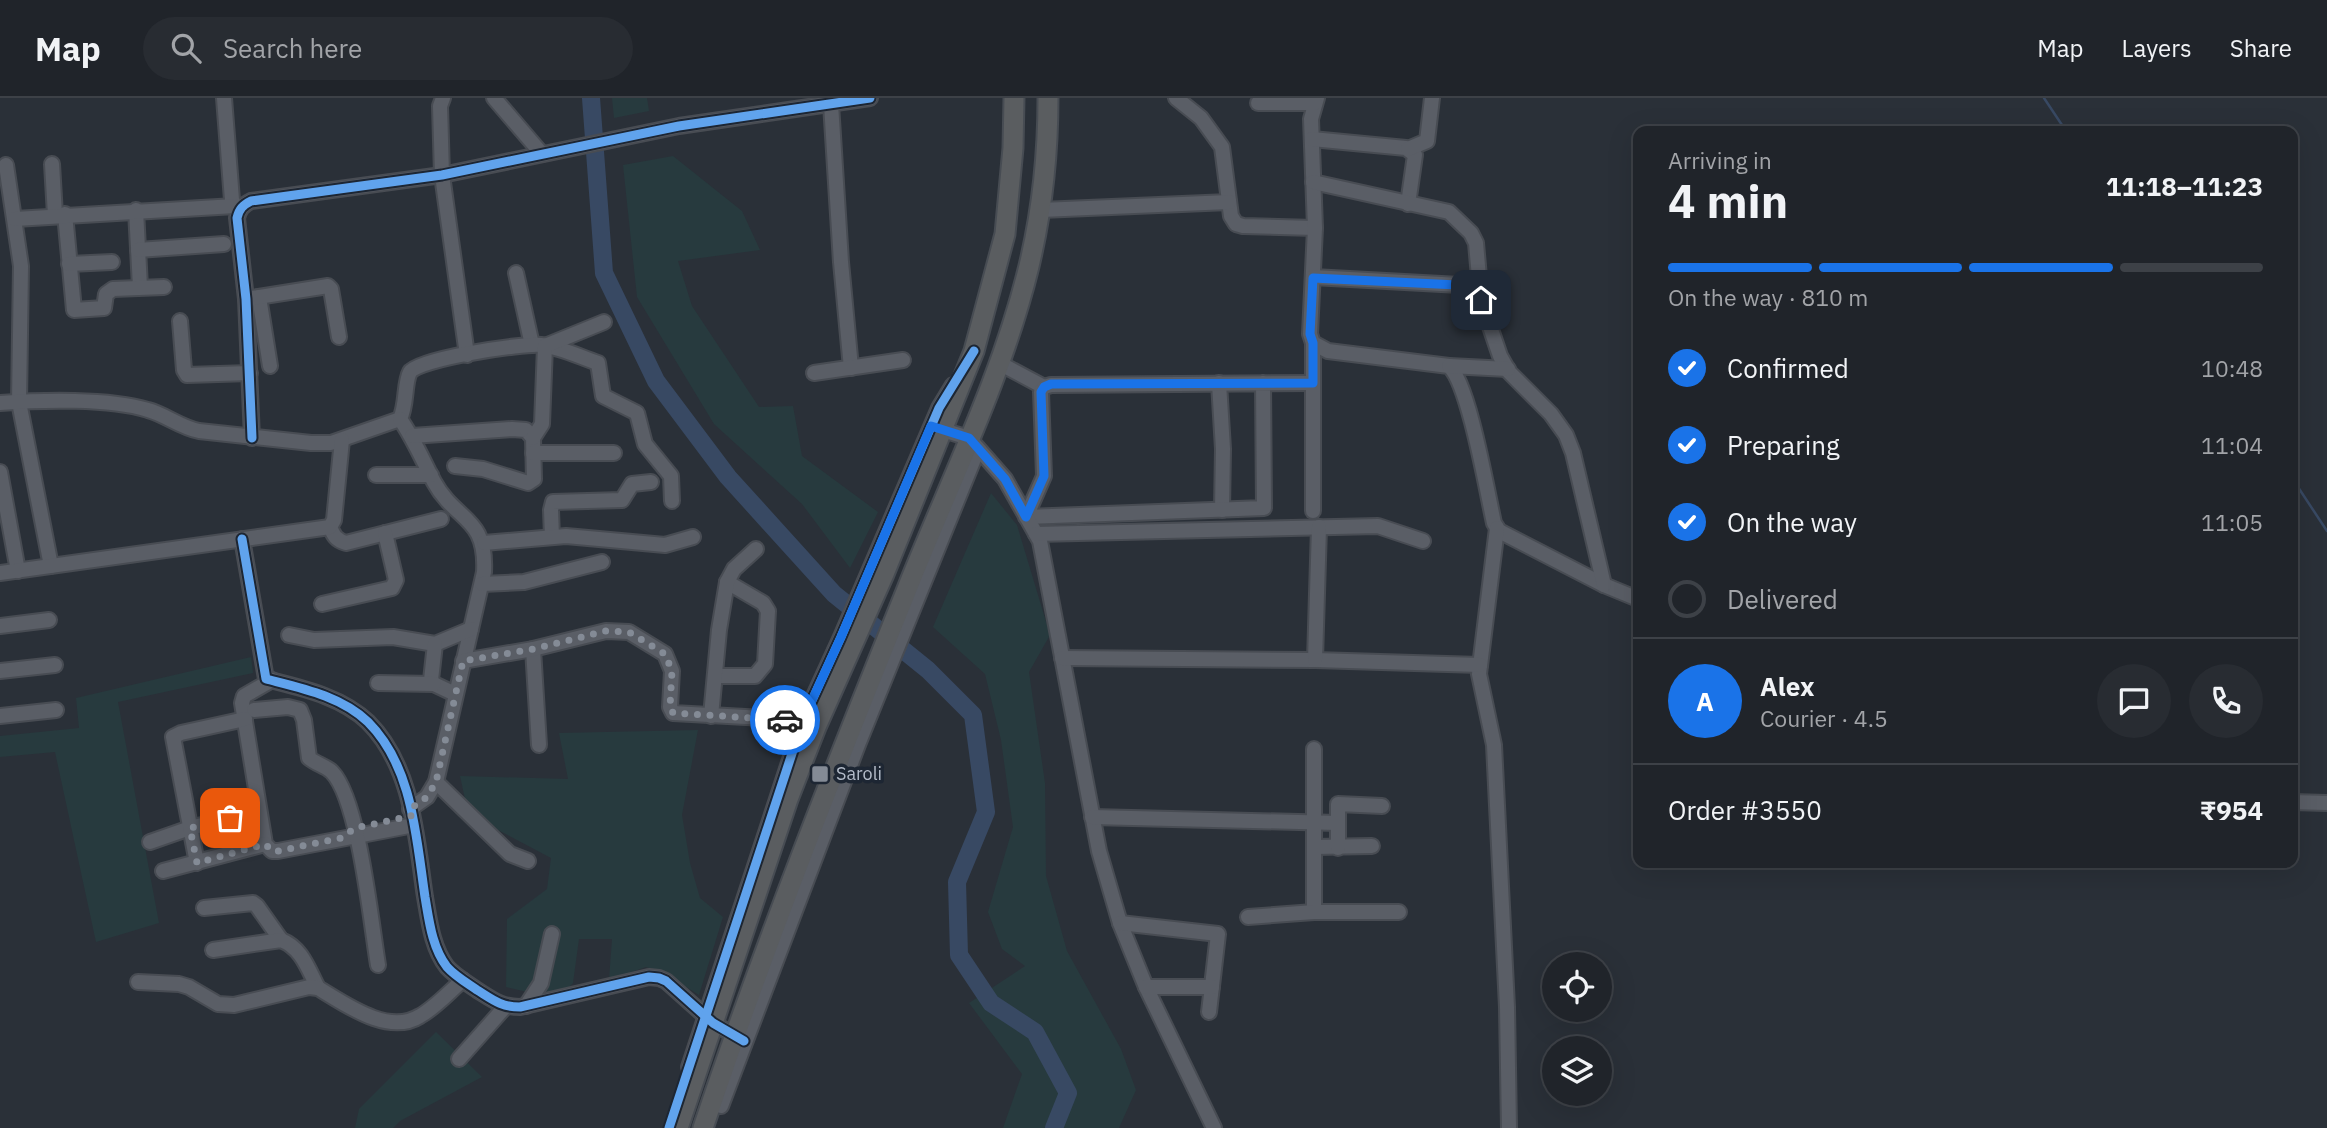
<!DOCTYPE html>
<html lang="en">
<head>
<meta charset="utf-8">
<style>
	:root { --surface:#20242a; --page:#282c32; --text:#f1f3f6; --muted:#a2a4a8; --line:#3d4147; --accent:#1a73e8 }
	body { margin:0; font-family:"IBM Plex Sans",sans-serif; background:var(--page); color:var(--text); height:100vh; display:flex; flex-direction:column; font-size:26px; white-space:nowrap }
	* { box-sizing:border-box; margin:0 }
	p { font-size:23px; color:var(--muted) }
	.icon { flex:none; width:38px; height:38px; fill:none; stroke:currentColor; stroke-width:2; stroke-linecap:round; stroke-linejoin:round }
	.map { position:relative; flex:1; overflow:hidden }
	.sheet { position:absolute; left:1633px; top:28px; width:665px; height:742px; display:flex; flex-direction:column; background:var(--surface); border-radius:14px; box-shadow:0 7px 28px #0002,0 0 0 2px var(--line) }
	.sheet>* { flex:none }
	.tools { position:absolute; left:1542px; top:854px; display:grid; gap:14px }
	.tools a { display:grid; place-items:center; width:70px; height:70px; border-radius:50%; background:var(--surface); box-shadow:0 7px 28px #0002,0 0 0 2px var(--line); font-size:35px }
	.pin { position:absolute; display:grid; place-items:center; width:60px; height:60px; color:#fff; margin:-30px; border-radius:14px; box-shadow:0 4px 10px #0006 }
	.courier { position:absolute; display:grid; place-items:center; width:70px; height:70px; margin:-35px; border:5px solid #1a73e8; border-radius:50%; background:#fff; color:#222; box-shadow:0 2px 9px #0007 }
	.head em { font-style:normal; font-weight:700 }
	.head div { display:flex; flex-direction:column-reverse }
	.head { display:flex; align-items:center; justify-content:space-between; height:119px; padding:0 35px }
	h1 { font-size:46px; font-weight:700; line-height:52px }
	.bar { display:grid; grid-template-columns:repeat(4,1fr); gap:10px 7px; align-content:center; height:84px; padding:0 35px }
	.bar i { height:9px; border-radius:5px; background:var(--line) }
	.bar .active { background:var(--accent) }
	.bar p { grid-column:span 4 }
	.line { display:flex; align-items:center; gap:18px; padding:0 35px; border-top:2px solid var(--line) }
	.line div { flex:1 }
	.round { display:grid; place-items:center; flex:none; width:74px; height:74px; border-radius:37px; background:var(--page) }
	ol { padding:0 35px; list-style:none }
	li { display:flex; align-items:center; gap:21px; height:77px }
	li p { margin-inline-start:auto }
	li .icon { padding:7px; border-radius:50%; background:var(--accent); color:#fff; stroke-width:4 }
	li:last-child { color:var(--muted) }
	li i { width:38px; height:38px; border:4px solid var(--line); border-radius:50% }
	header { display:flex; align-items:center; gap:42px; box-sizing:border-box; height:98px; padding:0 35px; background:var(--surface); border-bottom:2px solid var(--line) }
	header strong { font-size:33px }
	nav { display:flex; gap:38px; margin-inline-start:auto; font-size:24px }
	.search { width:490px; height:63px; background:var(--page); display:flex; align-items:center; gap:18px; box-sizing:border-box; padding:0 24px; border-radius:38px; color:var(--muted); font-size:26px }
	.map>svg:first-child { display:block }
	.green { fill:#273a3e }
	.lines { fill:none; stroke-linecap:round; stroke-linejoin:round }
	.stream { stroke:#384963; stroke-width:2.5 }
	.river { stroke:#384963; stroke-width:18 }
	.minor-casing { stroke:#484c53; stroke-width:18 }
	.highway-casing { stroke:#474c53; stroke-width:23 }
	.minor { stroke:#5a5e66; stroke-width:14 }
	.highway { stroke:#5a5d60; stroke-width:19 }
	.cycleway-casing { stroke:#1d2633; stroke-width:13 }
	.cycleway { stroke:#60a3ed; stroke-width:9 }
	.done { stroke:#848b96; stroke-width:7; stroke-dasharray:0 12.6 }
	.route { stroke:#1a73e8; stroke-width:9 }
	.poi-dot { fill:#848b96; stroke:#1d2633; stroke-width:2.5 }
	.labels { text-anchor:middle; stroke-width:7; stroke-linejoin:round; paint-order:stroke }
	.poi-label { font-size:18px; fill:#b4bcc9; stroke:#1d2633; text-anchor:start }
</style>
</head>
<body>
<header>
<strong>Map</strong>
<div class="search"><svg class="icon" aria-label="search" viewBox="0 0 24 24"><circle cx="10" cy="10" r="6"/><path d="M15 15l6 6"/></svg>Search here</div>
<nav><a>Map</a><a>Layers</a><a>Share</a></nav>
</header>
<div class="map">
<svg width="2327" height="1030" viewBox="0 0 2327 1030">
	<rect width="100%" height="100%" fill="#2a3038"/>
	<!-- green -->
	<g class="green">
		<polygon points="612,0 647,0 649,13 614,20"/>
		<polygon points="673,58 742,113 760,152 678,163 692,208 759,309 793,308 802,358 878,414 850,470 802,406 714,326 637,199 623,67"/>
		<polygon points="991,395 1017,427 1050,537 1029,574 1045,685 1046,778 1067,853 1121,951 1136,992 1119,1030 1003,1030 1022,976 969,905 1025,868 1002,851 988,814 1013,729 1001,642 985,576 933,529"/>
		<polygon points="251,559 253,575 118,604 159,825 96,844 55,654 0,659 0,638 79,630 76,600"/>
		<polygon points="698,632 682,717 690,765 700,800 723,819 699,897 664,875 646,869 609,882 612,841 579,841 573,885 557,901 506,889 507,821 547,791 551,760 498,732 465,701 460,678 568,681 559,635"/>
		<polygon points="436,934 482,979 400,1023 393,1030 355,1030 359,1011"/>
	</g>
	<g class="lines">
		<!-- stream -->
		<g class="stream">
			<polyline points="2044,0 2066,33"/>
			<polyline points="2292,380 2327,433"/>
		</g>
		<!-- river -->
		<polyline class="river" points="591,0 604,175 656,283 728,379 834,496 928,572 973,617 986,714 957,784 959,857 991,905 1035,934 1068,995 1054,1030"/>
		<!-- minor casing -->
		<g class="minor-casing">
			<g id="minor">
				<polyline points="224,0 232,102 238,113"/>
				<polyline points="443,0 440,8 442,77 467,257"/>
				<polyline points="494,0 542,56"/>
				<polyline points="1176,0 1201,20 1222,49 1231,118 1236,126 1243,128 1315,130"/>
				<path d="M 1317,0 L 1311,21 L 1315,130 L 1310,236 L 1313,245 L 1328,253 L 1449,268 C 1469,286 1487,394 1494,425 L 1499,433 L 1604,487 L 1638,501"/>
				<polyline points="1258,5 1315,5"/>
				<polyline points="831,6 841,164 851,270"/>
				<polyline points="1312,41 1406,50 1415,57 1408,106"/>
				<polyline points="1408,51 1427,43 1432,0"/>
				<polyline points="52,66 55,117"/>
				<polyline points="6,67 21,168 19,304 51,468"/>
				<polyline points="1313,84 1449,114 1471,135 1476,145 1481,202 1500,258 1509,274 1551,316 1566,337 1573,355 1604,487"/>
				<polyline points="136,112 140,189"/>
				<polyline points="1041,112 1229,104"/>
				<polyline points="65,116 74,212 104,210 106,196 113,191 164,189"/>
				<polyline points="15,121 235,108"/>
				<polyline points="138,152 224,146"/>
				<polyline points="69,166 112,164"/>
				<polyline points="516,175 532,247"/>
				<polyline points="1313,179 1478,188"/>
				<polyline points="259,199 270,268"/>
				<polyline points="246,201 328,188 331,191 339,239"/>
				<polyline points="180,223 184,272 187,277 250,275"/>
				<polyline points="999,265 1044,289"/>
				<polyline points="1449,268 1508,271"/>
				<polyline points="814,275 903,262"/>
				<polyline points="1219,285 1223,351 1222,412"/>
				<polyline points="1263,285 1264,410 1026,419 1044,378 1041,294 1044,289 1051,287 1313,285"/>
				<path d="M 0,305 C 41,302 109,300 148,312 C 166,317 180,329 199,333 L 311,345 L 331,345 L 400,321 C 407,307 404,285 410,274 C 417,261 524,245 541,247 C 560,249 580,259 598,265 L 603,298 L 637,315 L 645,346 L 671,378 L 672,403"/>
				<path d="M 400,321 C 414,341 423,363 434,384 C 456,424 487,418 484,474 L 436,684 L 427,699 L 410,711"/>
				<polyline points="933,329 969,340 1005,381 1040,443 1099,753 1120,825 1146,889 1214,1030"/>
				<polyline points="412,338 512,331 526,332 533,340 534,381 528,385 483,371 455,368"/>
				<path d="M 252,340 L 246,201 L 237,120 C 239,111 243,107 251,103 L 442,77 L 679,28 L 870,0"/>
				<polyline points="533,340 542,326 545,248 604,224"/>
				<polyline points="533,355 614,355"/>
				<polyline points="0,374 18,473"/>
				<polyline points="376,377 431,377"/>
				<polyline points="1313,413 1313,245"/>
				<path d="M 330,429 C 334,438 336,442 346,445 L 441,421"/>
				<polyline points="1497,430 1479,576 1494,647 1507,909 1509,1030"/>
				<polyline points="1036,436 1378,428 1423,443"/>
				<polyline points="552,439 551,412 553,404 622,402 632,386 651,384"/>
				<path d="M 242,441 L 266,581 C 301,590 341,598 368,624 C 413,669 416,739 425,799 C 429,822 432,850 447,869 C 455,878 467,885 477,892 C 493,902 501,909 520,909 L 649,879 L 659,880 L 666,883 L 713,925 L 744,943"/>
				<polyline points="484,445 566,438 665,447 693,439"/>
				<polyline points="0,475 330,429 334,422 342,342"/>
				<polyline points="482,486 524,484 602,464"/>
				<polyline points="322,506 392,490 396,482 385,435"/>
				<polyline points="0,528 49,522"/>
				<polyline points="289,537 314,542 393,539 435,546 471,531"/>
				<polyline points="435,546 431,582 434,586 455,596"/>
				<polyline points="533,551 539,647"/>
				<polyline points="1062,560 1315,562 1480,567"/>
				<polyline points="1315,562 1319,429"/>
				<polyline points="463,563 533,551 606,533 629,534 665,556 672,573 670,609 673,615 803,622"/>
				<polyline points="0,573 55,567"/>
				<polyline points="715,578 755,578 765,566 768,513 763,505 727,484"/>
				<polyline points="272,582 244,598 242,605 265,746 272,753 278,753 414,727"/>
				<polyline points="378,585 434,586"/>
				<path d="M 254,612 L 288,609 L 300,612 L 304,622 L 309,660 C 316,666 326,668 332,674 C 359,702 371,825 378,867"/>
				<polyline points="0,618 56,612"/>
				<polyline points="711,618 719,532 727,484 734,471 756,451"/>
				<polyline points="436,684 510,756 528,763"/>
				<polyline points="2292,704 2327,705"/>
				<polyline points="1092,719 1338,725"/>
				<polyline points="150,744 190,730 230,720"/>
				<polyline points="1314,749 1372,748"/>
				<polyline points="1338,750 1338,706 1382,708"/>
				<polyline points="197,765 173,639 181,635 245,621"/>
				<polyline points="163,773 265,746"/>
				<polyline points="204,810 253,805 257,808 281,842"/>
				<polyline points="1314,814 1314,651"/>
				<polyline points="1248,819 1314,814 1399,814"/>
				<polyline points="1120,825 1218,836 1209,914"/>
				<path d="M 213,852 L 281,842 C 302,850 308,871 318,890"/>
				<path d="M 138,884 L 179,886 L 189,889 L 218,906 L 234,907 L 309,889 L 318,890 C 345,906 388,938 420,918 C 436,909 449,894 463,882"/>
				<polyline points="1146,889 1212,889"/>
				<polyline points="526,908 541,885 552,836"/>
				<polyline points="459,961 505,909"/>
				<polyline points="689,969 803,622 841,539 939,310 953,287"/>
				<polyline points="721,1008 859,644 978,351"/>
			</g>
		</g>
		<!-- highway casing -->
		<g class="highway-casing">
			<g id="highway">
				<polyline points="678,1030 788,701 816,629 884,476 974,253 1005,136 1013,50 1014,0"/>
				<path d="M 703,1030 C 764,848 835,669 907,491 C 949,385 1002,280 1029,168 C 1042,113 1048,57 1048,0"/>
			</g>
		</g>
		<!-- minor -->
		<use href="#minor" class="minor"/>
		<!-- highway -->
		<use href="#highway" class="highway"/>
		<!-- cycleway casing -->
		<g class="cycleway-casing">
			<g id="cycleway">
				<path d="M 252,340 L 246,201 L 237,120 C 239,111 243,107 251,103 L 442,77 L 679,28 L 870,0"/>
				<path d="M 242,441 L 266,581 C 301,590 341,598 368,624 C 413,669 416,739 425,799 C 429,822 432,850 447,869 C 455,878 467,885 477,892 C 493,902 501,909 520,909 L 649,879 L 659,880 L 666,883 L 713,925 L 744,943"/>
				<polyline points="669,1030 803,622 841,539 939,310 974,253"/>
			</g>
		</g>
		<!-- cycleway -->
		<use href="#cycleway" class="cycleway"/>
	</g>
	<g class="lines">
		<!-- done -->
		<polyline class="done" points="230,720 190,730 197,765 265,746 272,753 278,753 341,740 355,730 411,718 410,711 427,699 436,684 463,563 533,551 606,533 629,534 665,556 672,573 670,609 673,615 785,622"/>
		<!-- route -->
		<polyline class="route" points="785,622 803,622 841,539 931,328 969,340 1005,381 1026,419 1044,378 1041,294 1044,289 1051,286 1313,285 1313,245 1310,236 1313,180 1478,188 1481,202"/>
	</g>
	<!-- markers -->
	<rect class="poi-dot" x="811" y="667" width="18" height="18" rx="3.5"/>
	<g class="labels">
		<!-- poi labels -->
		<g class="poi-label">
			<text x="836" y="682">Saroli</text>
		</g>
	</g>
</svg>
<div class="tools">
<a><svg class="icon" aria-label="locate" viewBox="0 0 24 24"><circle cx="12" cy="12" r="6"/><path d="M12 2v4M12 18v4M2 12h4M18 12h4"/></svg></a>
<a><svg class="icon" aria-label="layers" viewBox="0 0 24 24"><path d="M12 4l9 5-9 5-9-5zM3 14l9 5 9-5"/></svg></a>
</div>
<div class="pin" style="left:230px;top:720px;background:#ea580c"><svg class="icon" aria-label="bag" viewBox="0 0 24 24"><path d="M5 8h14l-1 12H6zM9 8a3 3 0 0 1 6 0"/></svg></div>
<div class="pin" style="left:1481px;top:202px;background:#1f2937"><svg class="icon" aria-label="home" viewBox="0 0 24 24"><path d="M3 11l9-7 9 7M6 9v11h12V9"/></svg></div>
<div class="courier" style="left:785px;top:622px"><svg class="icon" aria-label="car" viewBox="0 0 24 24"><path d="M5 17H2v-5l4-1 3-4h7l3 4 3 1v5h-3M9 17h6M6 11h13"/><circle cx="7" cy="17" r="2"/><circle cx="17" cy="17" r="2"/></svg></div>
<section class="sheet">
<div class="head"><div><h1>4 min</h1><p>Arriving in</p></div><em>11:18–11:23</em></div>
<div class="bar"><i class="active"></i><i class="active"></i><i class="active"></i><i></i><p>On the way · 810 m</p></div>
<ol>
<li><svg class="icon" aria-label="check" viewBox="0 0 24 24"><path d="M5 12l5 5 9-10"/></svg>Confirmed<p>10:48</p></li>
<li><svg class="icon" aria-label="check" viewBox="0 0 24 24"><path d="M5 12l5 5 9-10"/></svg>Preparing<p>11:04</p></li>
<li><svg class="icon" aria-label="check" viewBox="0 0 24 24"><path d="M5 12l5 5 9-10"/></svg>On the way<p>11:05</p></li>
<li><i></i>Delivered</li>
</ol>
<div class="line" style="height:126px"><b class="round" style="background:var(--accent);color:#fff">A</b><div><b>Alex</b><p>Courier · 4.5</p></div><a class="round"><svg class="icon" aria-label="chat" viewBox="0 0 24 24"><path d="M4 5h16v11H9l-5 4z"/></svg></a><a class="round"><svg class="icon" aria-label="phone" viewBox="0 0 24 24"><path d="M5 4h4l2 5-3 2q2 4 5 5l2-3 5 2v4C11 20 4 13 5 4z"/></svg></a></div>
<div class="line" style="height:91px"><div>Order #3550</div><b>₹954</b></div>
</section>
</div>
</body>
</html>
